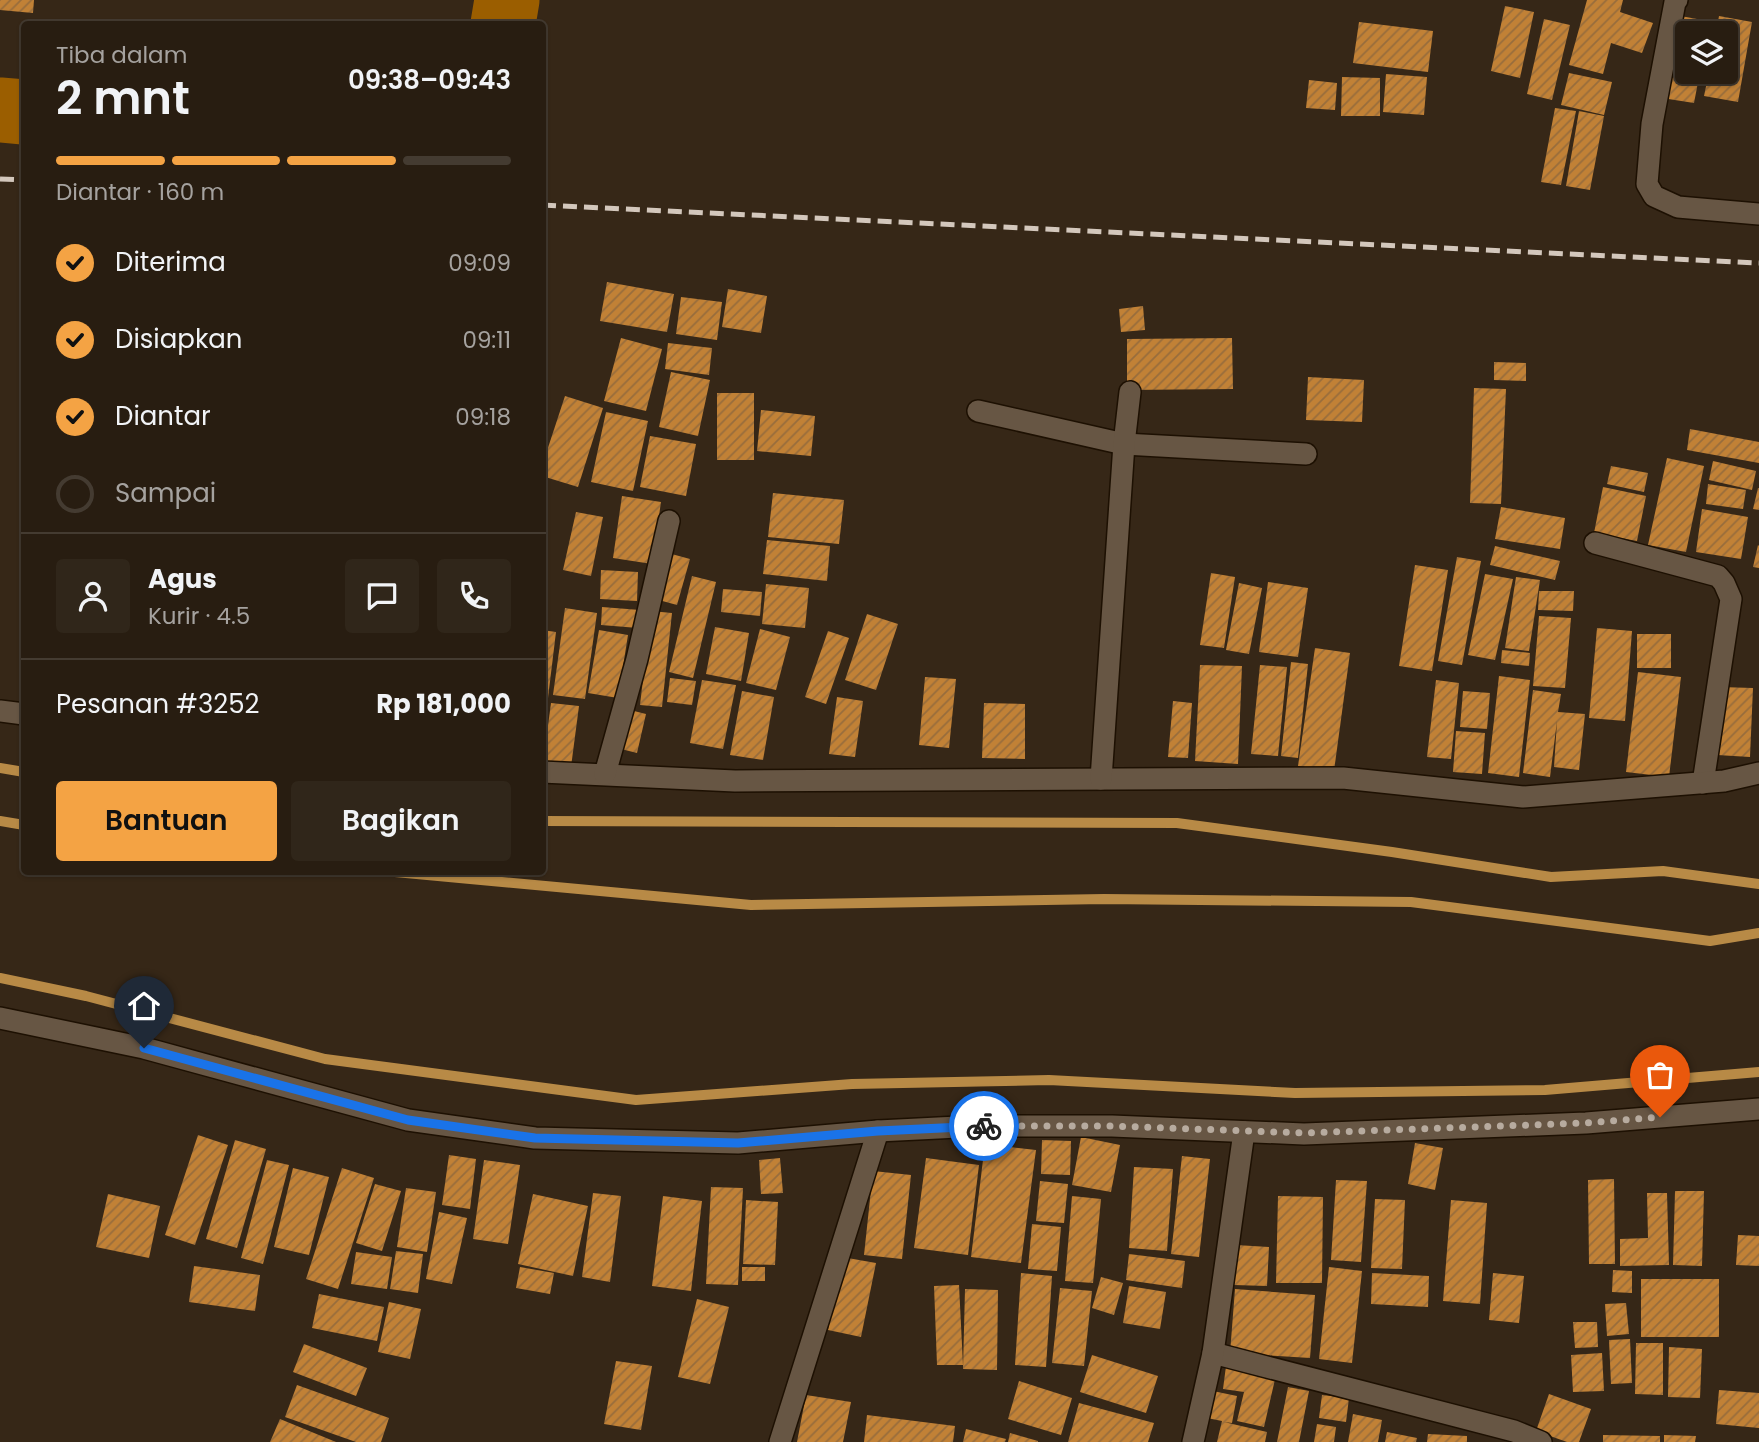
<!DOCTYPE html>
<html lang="id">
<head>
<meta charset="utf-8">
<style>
	:root { --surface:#281d11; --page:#30261a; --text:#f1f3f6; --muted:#a5a29f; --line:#443b31; --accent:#f4a344 }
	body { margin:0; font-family:Poppins,sans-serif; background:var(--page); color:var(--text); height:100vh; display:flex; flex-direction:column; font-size:26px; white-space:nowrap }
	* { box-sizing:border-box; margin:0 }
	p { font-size:23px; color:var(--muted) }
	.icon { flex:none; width:38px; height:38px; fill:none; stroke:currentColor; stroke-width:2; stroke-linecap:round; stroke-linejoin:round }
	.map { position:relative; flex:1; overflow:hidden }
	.panel { position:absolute; left:21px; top:21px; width:525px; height:854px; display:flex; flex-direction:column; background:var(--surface); border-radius:7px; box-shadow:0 2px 5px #0004,0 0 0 2px var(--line) }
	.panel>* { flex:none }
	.tools { position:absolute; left:1675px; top:21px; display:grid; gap:14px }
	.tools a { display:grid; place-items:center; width:63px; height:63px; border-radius:7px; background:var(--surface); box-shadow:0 2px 5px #0004,0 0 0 2px var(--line); font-size:35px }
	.pin { position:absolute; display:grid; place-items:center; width:60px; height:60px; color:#fff; margin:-72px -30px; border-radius:50% 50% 50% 0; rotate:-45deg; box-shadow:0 0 7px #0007 }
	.pin .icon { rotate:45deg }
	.courier { position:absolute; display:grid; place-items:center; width:70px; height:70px; margin:-35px; border:5px solid #1a73e8; border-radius:50%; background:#fff; color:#222; box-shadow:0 2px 9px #0007 }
	.headline em { font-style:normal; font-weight:600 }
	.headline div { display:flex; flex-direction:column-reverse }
	.headline { display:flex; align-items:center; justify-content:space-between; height:119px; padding:0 35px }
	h1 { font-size:46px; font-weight:600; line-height:52px }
	.bar { display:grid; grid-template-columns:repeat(4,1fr); gap:10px 7px; align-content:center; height:84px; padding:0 35px }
	.bar i { height:9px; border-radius:5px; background:var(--line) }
	.bar .current { background:var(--accent) }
	.bar p { grid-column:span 4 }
	.line { display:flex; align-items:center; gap:18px; padding:0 35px; border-top:2px solid var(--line) }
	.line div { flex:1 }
	.round { display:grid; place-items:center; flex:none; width:74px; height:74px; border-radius:7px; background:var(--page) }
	ol { padding:0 35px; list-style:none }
	li { display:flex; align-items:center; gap:21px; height:77px }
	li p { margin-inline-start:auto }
	li .icon { padding:7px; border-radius:50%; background:var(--accent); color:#111; stroke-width:4 }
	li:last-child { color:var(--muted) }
	li i { width:38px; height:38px; border:4px solid var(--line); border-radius:50% }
	.cta { display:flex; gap:14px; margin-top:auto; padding:14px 35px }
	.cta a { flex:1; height:80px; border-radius:7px; background:var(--accent); color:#111; font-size:28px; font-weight:600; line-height:80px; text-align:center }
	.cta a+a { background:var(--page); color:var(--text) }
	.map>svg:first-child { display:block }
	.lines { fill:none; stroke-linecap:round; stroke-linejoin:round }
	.stream { stroke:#b88a46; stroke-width:10 }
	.river { stroke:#9b5e00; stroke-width:65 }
	.building { fill:url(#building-hatch) }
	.minor-casing { stroke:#1d1002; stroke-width:24 }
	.minor { stroke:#675644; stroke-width:21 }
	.rail { stroke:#d3c7bc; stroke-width:5; stroke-dasharray:14 7; stroke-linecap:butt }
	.done { stroke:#b7ab9f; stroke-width:7; stroke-dasharray:0 12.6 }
	.route { stroke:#1a73e8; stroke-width:9 }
</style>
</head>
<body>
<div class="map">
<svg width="1759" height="1442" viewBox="0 0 1759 1442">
	<defs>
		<pattern id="building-hatch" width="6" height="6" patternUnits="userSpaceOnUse" patternTransform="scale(1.75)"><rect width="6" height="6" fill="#c18136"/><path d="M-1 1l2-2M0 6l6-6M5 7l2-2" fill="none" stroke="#986d3c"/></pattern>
	</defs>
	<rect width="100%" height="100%" fill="#362717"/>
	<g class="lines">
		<!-- stream -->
		<g class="stream">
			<polyline points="0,768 24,772"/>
			<polyline points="0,821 24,825"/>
			<polyline points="542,821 1177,823 1392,852 1551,877 1663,871 1759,884"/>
			<polyline points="395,872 751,905 1104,899 1411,902 1710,941 1759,933"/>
			<polyline points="0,978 86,996 325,1059 636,1100 852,1084 1049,1080 1295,1093 1545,1090 1759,1072"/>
		</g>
		<!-- river -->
		<g class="river">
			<polyline points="503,24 507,0"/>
			<polyline points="0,110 24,112"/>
		</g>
	</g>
	<!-- building -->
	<g class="building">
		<polygon points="0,0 34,0 33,13 0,10"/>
		<polygon points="1587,0 1623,0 1620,12 1653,23 1642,53 1611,43 1603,74 1569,65"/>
		<polygon points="1505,6 1534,12 1520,78 1491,71"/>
		<polygon points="1675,15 1708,21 1706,33 1687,33 1687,72 1700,72 1694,103 1662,98"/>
		<polygon points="1719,16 1752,22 1738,102 1704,96 1709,72 1726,72 1726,33 1716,33"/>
		<polygon points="1544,19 1570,25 1552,100 1527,94"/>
		<polygon points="1359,22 1433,31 1428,72 1353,63"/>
		<polygon points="1569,73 1612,82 1604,115 1561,105"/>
		<polygon points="1386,74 1427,77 1424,115 1383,112"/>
		<polygon points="1342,77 1380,78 1380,116 1341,116"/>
		<polygon points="1309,80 1337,83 1335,110 1306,108"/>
		<polygon points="1555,108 1576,111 1561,185 1541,182"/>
		<polygon points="1579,111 1604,116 1590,190 1566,186"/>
		<polygon points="607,282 674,294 667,332 600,321"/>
		<polygon points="728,289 767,296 761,333 722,327"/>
		<polygon points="681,297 722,302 717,340 676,334"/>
		<polygon points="1143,306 1145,330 1121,332 1119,309"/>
		<polygon points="621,338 662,349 646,411 604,401"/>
		<polygon points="1232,338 1233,389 1127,390 1127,339"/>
		<polygon points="668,343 712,348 709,375 665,369"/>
		<polygon points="1494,362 1526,363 1526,381 1494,380"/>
		<polygon points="671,372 710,380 698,436 659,427"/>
		<polygon points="1308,377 1364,380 1362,422 1306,420"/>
		<polygon points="1474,388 1506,389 1501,504 1470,503"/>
		<rect x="717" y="393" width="37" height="67"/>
		<polygon points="565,396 603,408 578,487 542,476 542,466"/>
		<polygon points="761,410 815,416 811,456 757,451"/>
		<polygon points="606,412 648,421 633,491 591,482"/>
		<polygon points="1690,429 1759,442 1759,463 1687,450"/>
		<polygon points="650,436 696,444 686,496 640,487"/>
		<polygon points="1667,458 1704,466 1686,552 1648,545"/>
		<polygon points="1713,461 1756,471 1752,490 1709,480"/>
		<polygon points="1611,466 1648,473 1644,492 1607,484"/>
		<polygon points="1708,484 1746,490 1743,509 1706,504"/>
		<polygon points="1603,487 1646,496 1637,541 1594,533"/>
		<polygon points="1758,488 1759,488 1759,510 1753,509"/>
		<polygon points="773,493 844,500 839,544 768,537"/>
		<polygon points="622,496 661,502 652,564 613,558"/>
		<polygon points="1501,507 1565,518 1560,549 1495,539"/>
		<polygon points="1702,509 1748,517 1741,559 1696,552"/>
		<polygon points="576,512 603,517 591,576 563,570"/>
		<polygon points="767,540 830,546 827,581 763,574"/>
		<polygon points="1758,545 1759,546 1759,568 1753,567"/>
		<polygon points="1495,546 1560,561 1555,580 1490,565"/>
		<polygon points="668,553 690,559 677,605 655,599"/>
		<polygon points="1457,557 1481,561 1462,665 1438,661"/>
		<polygon points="1415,565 1448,570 1432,671 1399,666"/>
		<polygon points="601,570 638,572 637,601 600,599"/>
		<polygon points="1211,573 1235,577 1224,648 1200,645"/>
		<polygon points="1485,574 1513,579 1495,660 1468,655"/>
		<polygon points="692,576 716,582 693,678 669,672"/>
		<polygon points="1516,577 1540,580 1529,651 1505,648"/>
		<polygon points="1268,582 1308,588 1298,657 1259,652"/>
		<polygon points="1239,583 1262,588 1249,654 1226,650"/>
		<polygon points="766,584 809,588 805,628 762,624"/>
		<polygon points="723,589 762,592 760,616 721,612"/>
		<polygon points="1539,591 1574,591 1573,611 1538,610"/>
		<polygon points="602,607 640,610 638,628 601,625"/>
		<polygon points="565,608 597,613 585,699 553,695"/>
		<polygon points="651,611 672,613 662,707 640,705"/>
		<polygon points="867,614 898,624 876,690 845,680"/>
		<polygon points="1539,616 1571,618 1565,688 1533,686"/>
		<polygon points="715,627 749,633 741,681 706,674"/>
		<polygon points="1597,628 1632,631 1625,721 1589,718"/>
		<polygon points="760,629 790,637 776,690 746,683"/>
		<polygon points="542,630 556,632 547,706 542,706"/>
		<polygon points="599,630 628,635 618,698 588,693"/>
		<polygon points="828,631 849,638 826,704 805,697"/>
		<rect x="1637" y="634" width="34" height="34"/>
		<polygon points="1315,648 1350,653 1334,771 1298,766"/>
		<polygon points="1502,650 1530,653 1529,666 1501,663"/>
		<polygon points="1291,662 1308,664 1298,758 1281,756"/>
		<polygon points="1200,665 1242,666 1238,764 1195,761"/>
		<polygon points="1260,665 1287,667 1278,756 1251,754"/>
		<polygon points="1638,672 1681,677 1669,777 1626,772"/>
		<polygon points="1499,676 1530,680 1519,777 1488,773"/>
		<polygon points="925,677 956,679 949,748 919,745"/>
		<polygon points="670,678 696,681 692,705 667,702"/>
		<polygon points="702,680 736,685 723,749 690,743"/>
		<polygon points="1436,680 1459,683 1451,759 1427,757"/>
		<polygon points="1720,687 1753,688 1750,757 1717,755"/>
		<polygon points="1533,690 1561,694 1558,712 1585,714 1579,770 1554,767 1557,721 1550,777 1523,773"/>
		<polygon points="742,691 774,697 763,760 730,755"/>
		<polygon points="1463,691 1490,693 1487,729 1460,727"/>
		<polygon points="837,697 863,701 855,757 829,754"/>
		<polygon points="1173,701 1192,703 1188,758 1168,757"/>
		<polygon points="551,703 579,706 571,767 543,763"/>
		<polygon points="984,703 1025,704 1025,759 982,758"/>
		<polygon points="630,710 646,714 637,753 621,749"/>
		<polygon points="1456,731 1485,733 1482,774 1453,772"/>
		<polygon points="198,1135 228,1145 195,1245 165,1235"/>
		<polygon points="1081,1137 1120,1145 1111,1192 1072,1185"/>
		<polygon points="235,1140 266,1149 237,1248 206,1239"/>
		<polygon points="1042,1140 1071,1141 1070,1175 1041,1174"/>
		<polygon points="1415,1143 1443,1148 1435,1190 1408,1184"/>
		<polygon points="985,1144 1036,1150 1021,1263 971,1257"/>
		<polygon points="449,1155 476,1159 470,1209 442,1205"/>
		<polygon points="1182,1156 1210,1159 1199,1257 1171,1254"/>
		<polygon points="780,1158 783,1193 761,1194 759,1160"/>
		<polygon points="926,1158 979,1165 968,1255 914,1248"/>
		<polygon points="267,1160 289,1165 263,1264 241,1258"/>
		<polygon points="484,1160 520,1165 508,1244 473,1239"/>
		<polygon points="1134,1167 1173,1169 1167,1251 1129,1248"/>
		<polygon points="293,1168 329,1177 309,1255 274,1247"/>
		<polygon points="342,1168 374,1178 338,1289 306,1279"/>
		<polygon points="873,1171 911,1175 902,1259 864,1255"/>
		<polygon points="1614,1179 1615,1264 1589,1264 1588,1180"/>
		<polygon points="1336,1180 1367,1181 1361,1262 1331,1260"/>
		<polygon points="1040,1181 1068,1184 1064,1223 1036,1221"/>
		<polygon points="375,1184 401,1191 382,1251 356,1243"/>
		<polygon points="711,1187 743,1188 738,1285 706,1284"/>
		<polygon points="406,1188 436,1192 427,1252 397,1247"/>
		<polygon points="1675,1191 1704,1191 1702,1266 1673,1265"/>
		<polygon points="593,1193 621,1196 610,1282 582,1277"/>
		<polygon points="1647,1193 1667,1193 1669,1265 1620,1266 1620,1239 1648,1238"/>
		<polygon points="108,1194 160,1206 149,1258 96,1247"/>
		<polygon points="533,1194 588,1206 573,1276 518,1264"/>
		<polygon points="663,1196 702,1201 691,1291 652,1286"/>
		<polygon points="1072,1196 1101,1199 1093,1283 1065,1281"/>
		<polygon points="1278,1196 1323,1197 1322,1283 1276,1283"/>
		<polygon points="1375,1199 1405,1200 1402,1269 1371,1268"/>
		<polygon points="746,1200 778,1202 775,1265 743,1264"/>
		<polygon points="1451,1200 1487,1203 1480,1304 1443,1301"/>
		<polygon points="439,1212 467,1218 452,1284 426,1279"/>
		<polygon points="1032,1224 1061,1227 1057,1271 1028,1269"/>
		<polygon points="1738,1235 1759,1236 1759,1266 1736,1265"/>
		<polygon points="1236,1245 1269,1247 1267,1286 1234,1285"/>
		<polygon points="396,1251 423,1254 418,1293 390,1289"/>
		<polygon points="356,1252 392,1257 387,1289 351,1284"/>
		<polygon points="1129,1254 1185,1261 1182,1288 1126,1280"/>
		<polygon points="842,1257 876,1263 861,1337 828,1330"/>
		<polygon points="194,1266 260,1275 255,1311 189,1302"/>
		<polygon points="520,1267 554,1273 550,1294 516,1288"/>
		<rect x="742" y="1267" width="23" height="14"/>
		<polygon points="1329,1267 1362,1271 1352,1363 1319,1359"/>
		<polygon points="1613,1270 1632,1271 1632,1293 1612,1292"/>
		<polygon points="1021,1273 1052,1276 1046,1367 1015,1365"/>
		<polygon points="1372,1273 1429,1276 1428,1307 1371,1304"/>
		<polygon points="1493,1273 1524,1276 1519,1323 1489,1320"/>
		<polygon points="1101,1277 1123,1283 1114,1315 1092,1308"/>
		<rect x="1641" y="1279" width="78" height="58"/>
		<polygon points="959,1285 963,1365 937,1365 934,1286"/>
		<polygon points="1129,1286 1166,1292 1160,1329 1123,1323"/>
		<polygon points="1060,1288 1092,1291 1084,1366 1052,1363"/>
		<polygon points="965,1289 998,1290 997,1370 963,1369"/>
		<polygon points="1235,1289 1315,1295 1310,1358 1230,1353"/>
		<polygon points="319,1294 384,1307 377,1341 312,1328"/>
		<polygon points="697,1299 729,1307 710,1384 678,1377"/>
		<polygon points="389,1302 421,1309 410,1359 378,1352"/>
		<polygon points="1626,1303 1629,1334 1607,1336 1605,1304"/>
		<polygon points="1573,1322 1597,1322 1598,1347 1575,1348"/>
		<polygon points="1630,1339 1632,1383 1611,1384 1609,1340"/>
		<polygon points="1636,1343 1663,1343 1663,1395 1635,1394"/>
		<polygon points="304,1344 367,1368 356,1396 293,1372"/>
		<polygon points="1669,1347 1702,1349 1700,1398 1668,1397"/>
		<polygon points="1602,1353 1604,1391 1573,1392 1571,1355"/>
		<polygon points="1092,1355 1158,1376 1146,1413 1080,1392"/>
		<polygon points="616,1361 652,1366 641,1430 604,1424"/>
		<polygon points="1226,1366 1276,1375 1264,1427 1237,1421 1244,1392 1223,1389"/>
		<polygon points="1019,1381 1072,1398 1061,1435 1008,1419"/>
		<polygon points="297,1385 389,1418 381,1442 356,1442 285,1417"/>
		<polygon points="1288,1387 1309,1391 1299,1442 1277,1442"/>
		<polygon points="1208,1390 1237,1396 1232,1423 1224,1422 1267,1432 1265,1442 1217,1442 1222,1421 1202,1417"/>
		<polygon points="1719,1390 1759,1393 1759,1428 1716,1424"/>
		<polygon points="1549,1394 1591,1409 1579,1442 1567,1442 1536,1431"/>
		<polygon points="806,1395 851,1402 843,1442 797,1442"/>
		<polygon points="1322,1395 1349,1398 1346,1422 1319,1418"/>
		<polygon points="1079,1403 1154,1423 1148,1442 1068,1442"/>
		<polygon points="1353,1414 1382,1420 1378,1442 1348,1442"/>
		<polygon points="867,1415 955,1426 953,1442 864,1442"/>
		<polygon points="280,1419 336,1442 270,1442"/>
		<polygon points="1317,1424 1336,1427 1334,1442 1314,1442"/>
		<polygon points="966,1429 1006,1439 1005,1442 963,1442"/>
		<polygon points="1387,1432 1417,1438 1416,1442 1385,1442"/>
		<polygon points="1010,1433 1038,1441 1038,1442 1008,1442"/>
		<polygon points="1428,1434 1467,1436 1467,1442 1427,1442"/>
		<polygon points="1603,1435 1660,1436 1660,1442 1603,1442"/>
		<polygon points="1664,1435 1696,1436 1695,1442 1664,1442"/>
	</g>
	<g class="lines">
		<!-- minor casing -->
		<g class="minor-casing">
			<g id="minor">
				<polyline points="1677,0 1675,2 1652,124 1647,184 1654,196 1678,207 1759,214"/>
				<polyline points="978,411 1124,444 1306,454"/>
				<polyline points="1595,543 1718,576 1724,583 1731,599 1703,783"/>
				<polyline points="0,711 24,714"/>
				<polyline points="542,772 735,781 1343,778 1523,797 1724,781 1759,773"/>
				<polyline points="605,774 637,659 669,521"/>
				<polyline points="1101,779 1124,444 1130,392"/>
				<polyline points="0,1018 144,1048 408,1120 535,1138 738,1143 878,1131 978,1126 1112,1126 1304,1134 1586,1123 1759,1109"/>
				<polyline points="1213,1353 1514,1431 1541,1442"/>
				<polyline points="780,1442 878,1131"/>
				<polyline points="1193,1442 1213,1353 1244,1132"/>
			</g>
		</g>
		<!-- minor -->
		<use href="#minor" class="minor"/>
		<!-- rail -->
		<g class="rail">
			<polyline points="0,179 24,180"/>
			<polyline points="542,205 1759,263"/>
		</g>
	</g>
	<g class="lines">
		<!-- done -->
		<polyline class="done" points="984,1126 1112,1126 1304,1133 1586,1123 1660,1117"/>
		<!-- route -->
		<polyline class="route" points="144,1048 408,1120 535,1138 738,1143 878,1131 984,1126"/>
	</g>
</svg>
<div class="tools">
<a><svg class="icon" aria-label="layers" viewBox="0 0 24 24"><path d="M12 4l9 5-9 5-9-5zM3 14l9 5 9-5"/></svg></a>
</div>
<div class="pin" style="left:1660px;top:1117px;background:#ea580c"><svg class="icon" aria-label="bag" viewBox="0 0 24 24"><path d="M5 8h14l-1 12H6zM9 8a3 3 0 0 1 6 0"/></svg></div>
<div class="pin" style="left:144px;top:1048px;background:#1f2937"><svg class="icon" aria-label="home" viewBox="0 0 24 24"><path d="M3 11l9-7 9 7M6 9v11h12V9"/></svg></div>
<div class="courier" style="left:984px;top:1126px"><svg class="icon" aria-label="bike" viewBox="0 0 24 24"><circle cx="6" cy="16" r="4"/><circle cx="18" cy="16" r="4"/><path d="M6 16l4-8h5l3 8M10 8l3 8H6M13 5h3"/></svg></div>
<section class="panel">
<div class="headline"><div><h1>2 mnt</h1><p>Tiba dalam</p></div><em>09:38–09:43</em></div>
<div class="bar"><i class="current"></i><i class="current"></i><i class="current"></i><i></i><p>Diantar · 160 m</p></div>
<ol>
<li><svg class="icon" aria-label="check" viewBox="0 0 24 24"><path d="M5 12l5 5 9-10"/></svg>Diterima<p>09:09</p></li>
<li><svg class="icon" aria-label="check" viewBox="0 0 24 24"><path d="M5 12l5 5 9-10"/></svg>Disiapkan<p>09:11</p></li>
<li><svg class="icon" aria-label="check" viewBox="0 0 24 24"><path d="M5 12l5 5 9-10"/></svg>Diantar<p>09:18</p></li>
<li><i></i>Sampai</li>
</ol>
<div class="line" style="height:126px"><a class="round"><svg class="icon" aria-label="person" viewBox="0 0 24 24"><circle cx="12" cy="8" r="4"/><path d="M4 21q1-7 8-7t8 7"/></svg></a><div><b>Agus</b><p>Kurir · 4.5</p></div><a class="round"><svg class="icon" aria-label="chat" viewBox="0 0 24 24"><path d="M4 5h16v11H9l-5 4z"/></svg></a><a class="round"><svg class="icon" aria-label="phone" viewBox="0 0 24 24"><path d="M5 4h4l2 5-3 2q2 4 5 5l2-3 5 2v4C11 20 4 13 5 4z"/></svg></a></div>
<div class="line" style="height:91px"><div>Pesanan #3252</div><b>Rp 181,000</b></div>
<div class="cta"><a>Bantuan</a><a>Bagikan</a></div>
</section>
</div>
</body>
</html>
